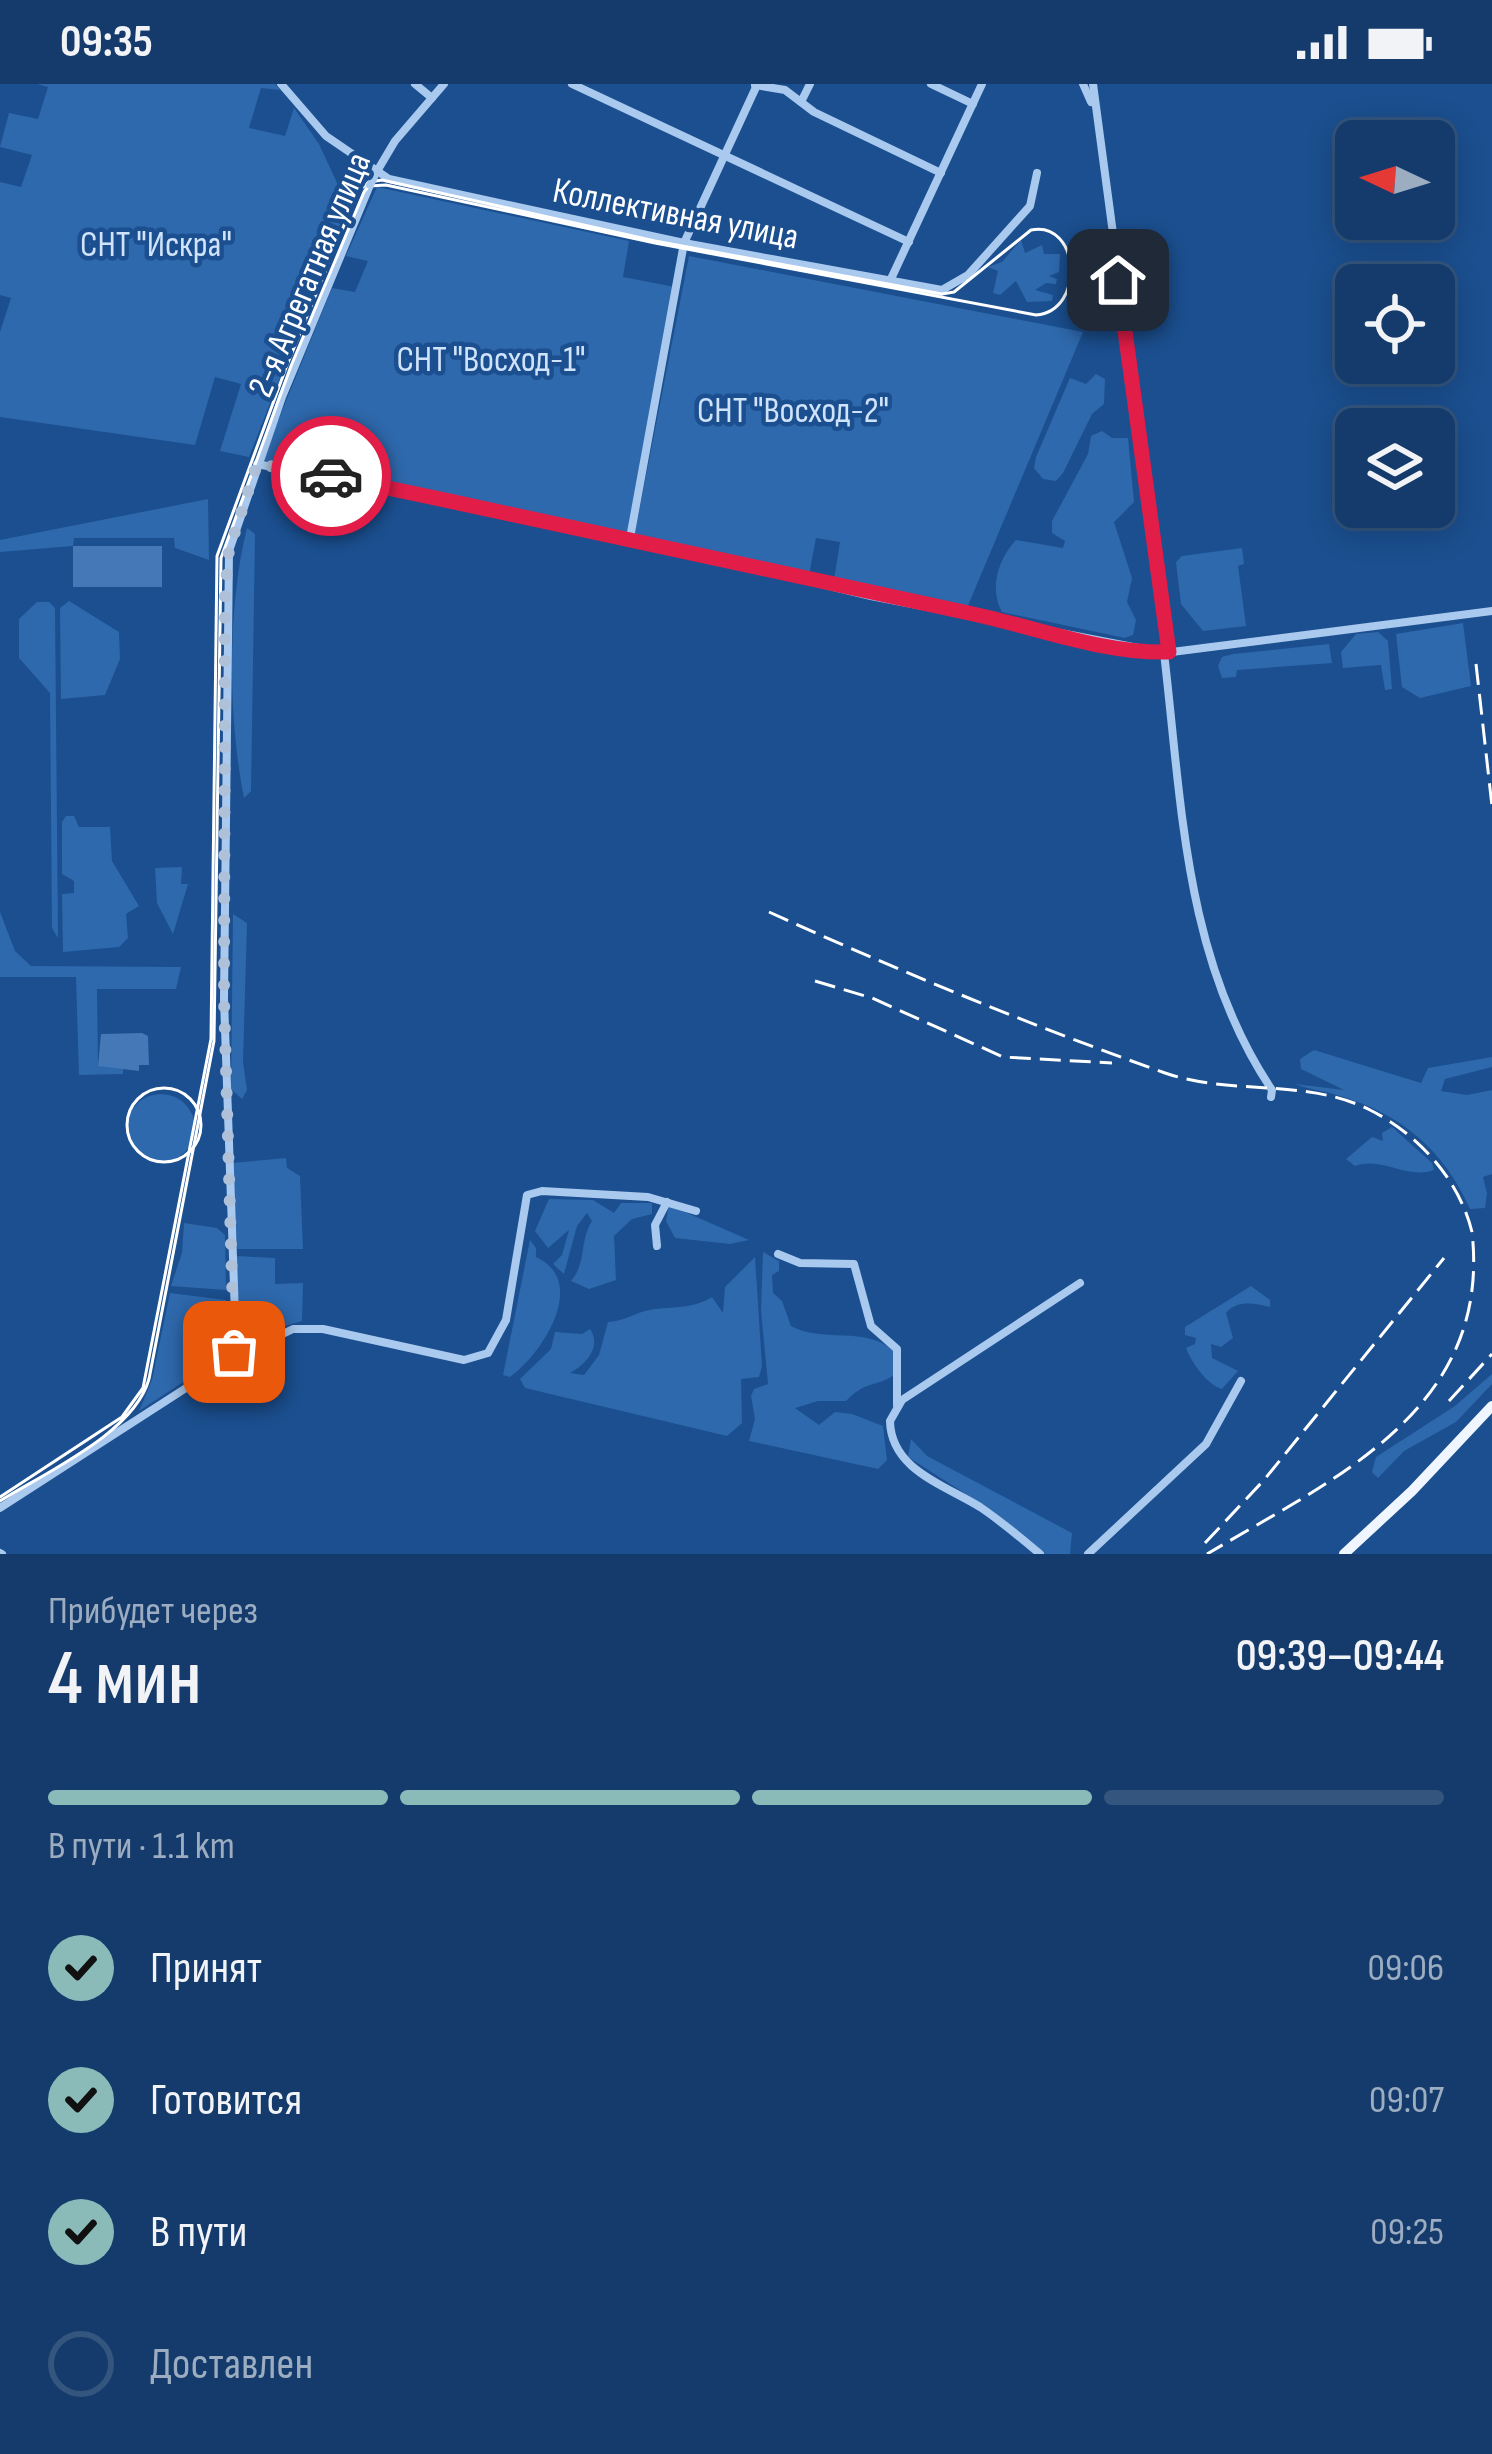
<!DOCTYPE html>
<html lang="ru">
<head>
<meta charset="utf-8">
<style>
	:root { --surface:#143b6b; --page:#214673; --text:#f1f3f6; --muted:#9dadc1; --line:#33557e; --accent:#8bbbb9 }
	body { margin:0; font-family:"Sofia Sans Condensed",sans-serif; background:var(--page); color:var(--text); height:100vh; display:flex; flex-direction:column; font-size:45px; white-space:nowrap }
	* { box-sizing:border-box; margin:0 }
	p { font-size:39px; color:var(--muted) }
	.icon { flex:none; width:66px; height:66px; fill:none; stroke:currentColor; stroke-width:2; stroke-linecap:round; stroke-linejoin:round }
	.map { position:relative; height:1470px; overflow:hidden }
	.sheet { display:flex; flex-direction:column; background:var(--surface); flex:1 }
	.sheet>* { flex:none }
	.needle { width:78px; rotate:274deg }
	.controls { position:absolute; left:1335px; top:36px; display:grid; gap:24px }
	.controls a { display:grid; place-items:center; width:120px; height:120px; border-radius:18px; background:var(--surface); box-shadow:0 6px 30px #0003,0 0 0 3px var(--line); font-size:60px }
	.pin { position:absolute; display:grid; place-items:center; width:102px; height:102px; color:#fff; margin:-51px; border-radius:24px; box-shadow:0 6px 18px #0006 }
	.courier { position:absolute; display:grid; place-items:center; width:120px; height:120px; margin:-60px; border:9px solid #e11d48; border-radius:50%; background:#fff; color:#222; box-shadow:0 3px 15px #0007 }
	.headline em { font-style:normal; font-weight:600 }
	.headline div { display:flex; flex-direction:column-reverse }
	.headline { display:flex; align-items:center; justify-content:space-between; height:204px; padding:0 48px }
	h1 { font-size:78px; font-weight:600; line-height:90px }
	.bar { display:grid; grid-template-columns:repeat(4,1fr); gap:18px 12px; align-content:center; height:144px; padding:0 48px }
	.bar i { height:15px; border-radius:9px; background:var(--line) }
	.bar .active { background:var(--accent) }
	.bar p { grid-column:span 4 }
	ol { padding:0 48px; list-style:none }
	li { display:flex; align-items:center; gap:36px; height:132px }
	li p { margin-inline-start:auto }
	li .icon { padding:12px; border-radius:50%; background:var(--accent); color:#111; stroke-width:4 }
	li:last-child { color:var(--muted) }
	li i { width:66px; height:66px; border:6px solid var(--line); border-radius:50% }
	.status { display:flex; justify-content:space-between; align-items:center; height:84px; padding:0 60px; background:var(--surface); direction:ltr }
	.status svg { height:33px; fill:currentColor }
	.map>svg:first-child { display:block }
	.green { fill:#2e69ad }
	.building { fill:#4478b7 }
	.lines { fill:none; stroke-linecap:round; stroke-linejoin:round }
	.minor { stroke:#a9c9ee; stroke-width:8 }
	.major { stroke:#f0f6ff; stroke-width:10 }
	.tram { stroke:#fff; stroke-width:3 }
	.rail { stroke:#fff; stroke-width:3; stroke-dasharray:21 9; stroke-linecap:butt }
	.minor-bridge { stroke:#a9c9ee; stroke-width:8 }
	.done { stroke:#afc1d8; stroke-width:12; stroke-dasharray:0 21.6 }
	.route { stroke:#e11d48; stroke-width:15 }
	.labels { text-anchor:middle; stroke-width:9; stroke-linejoin:round; paint-order:stroke }
	.street-label { font-size:36px; fill:#fff; stroke:#1b4f8f }
	.park-label { font-size:36px; fill:#cfe3fa; stroke:#1b4f8f }
</style>
</head>
<body>
<div class="status"><b>09:35</b><svg viewBox="0 0 49 12"><path d="M0 12V9h3v3zM5 12V6h3v6zM10 12V3h3v9zM15 12V0h3v12zM26 1h20v11H26zM47 4h2v5h-2z"/></svg></div>
<div class="map">
<svg width="1492" height="1470" viewBox="0 0 1492 1470">
	<rect width="100%" height="100%" fill="#1b4f8f"/>
	<!-- green -->
	<g class="green">
		<polygon points="37,0 275,0 280,6 261,4 249,44 285,52 294,24 319,60 344,114 336,138 340,140 249,373 220,367 241,300 215,293 195,361 0,333 0,248 11,214 0,211 0,98 21,103 32,71 0,63 9,29 38,35 48,3"/>
		<polygon points="377,103 629,157 623,193 675,203 628,452 262,376 332,204 355,208 368,177 346,172"/>
		<polygon points="1021,156 1025,169 1042,161 1044,170 1060,170 1059,188 1049,192 1057,195 1056,200 1046,199 1035,206 1053,211 1052,217 1027,218 1016,197 1000,211 993,209 998,187 988,183 1002,178"/>
		<polygon points="689,172 1083,248 967,524 834,496 840,458 816,454 809,491 634,453"/>
		<polygon points="1096,290 1105,295 1104,320 1092,330 1063,389 1056,397 1043,395 1034,384 1036,373 1070,294 1086,300"/>
		<path d="M 1102,347 L 1112,354 L 1128,354 L 1134,418 L 1114,438 L 1132,494 L 1127,518 L 1136,536 L 1133,551 L 1125,554 L 1002,528 C 989,505 998,475 1016,456 L 1063,464 L 1065,457 L 1052,449 L 1052,437 L 1088,370 L 1091,352 Z"/>
		<polygon points="208,415 209,476 175,464 174,454 74,454 73,462 0,468 0,456"/>
		<path d="M 247,444 L 255,450 L 251,707 L 244,714 C 228,634 227,523 247,444 Z"/>
		<polygon points="1242,464 1244,480 1238,482 1246,542 1203,547 1181,520 1176,478 1182,472"/>
		<polygon points="69,517 119,548 120,575 105,611 61,615 60,524"/>
		<polygon points="37,518 49,518 55,524 58,854 52,844 50,609 19,574 19,535"/>
		<polygon points="1463,539 1471,602 1420,614 1402,603 1396,550"/>
		<polygon points="1378,548 1388,557 1392,605 1385,606 1381,581 1343,584 1341,568 1356,550"/>
		<polygon points="1329,560 1332,579 1237,586 1236,593 1222,594 1218,582 1222,573 1233,570"/>
		<polygon points="66,732 74,732 79,743 110,743 112,777 139,822 126,830 128,854 119,863 63,868 62,810 74,809 74,797 62,790 62,738"/>
		<polygon points="182,783 181,800 188,800 173,850 157,819 155,784"/>
		<polygon points="0,828 15,867 31,882 181,883 176,905 97,905 98,982 123,982 123,990 79,991 76,893 0,893"/>
		<polygon points="233,830 247,839 243,978 247,1006 242,1015 231,1005"/>
		<path d="M 1314,966 L 1421,999 L 1428,984 L 1492,973 L 1492,983 L 1445,995 L 1441,1007 L 1467,1011 L 1492,1006 L 1492,1090 L 1483,1093 L 1487,1109 L 1485,1124 L 1470,1125 C 1444,1066 1401,1030 1340,1012 C 1325,1007 1310,1006 1295,1000 L 1344,1006 L 1301,985 L 1300,975 Z"/>
		<circle cx="161" cy="1044" r="34"/>
		<path d="M 1392,1043 L 1432,1079 L 1434,1086 C 1406,1096 1383,1072 1355,1082 L 1346,1075 L 1372,1053 L 1383,1057 L 1382,1049 Z"/>
		<polygon points="286,1074 287,1084 300,1092 303,1165 237,1165 232,1079"/>
		<path d="M 549,1115 L 593,1116 L 614,1129 L 621,1119 L 652,1119 L 652,1130 L 632,1135 L 614,1152 L 616,1196 L 589,1205 L 571,1197 C 587,1178 579,1158 592,1137 L 587,1129 L 577,1142 L 564,1190 L 553,1180 L 562,1171 L 569,1146 L 548,1164 L 535,1147 Z"/>
		<polygon points="669,1121 749,1156 730,1160 675,1154 666,1137"/>
		<polygon points="184,1139 217,1144 225,1151 226,1206 171,1202 182,1169"/>
		<path d="M 530,1156 L 536,1164 L 536,1173 C 590,1198 541,1271 510,1293 L 503,1291 Z"/>
		<path d="M 763,1168 L 779,1177 L 779,1187 L 772,1191 L 773,1209 L 782,1217 L 791,1242 C 825,1260 864,1241 894,1267 L 894,1291 C 875,1304 868,1295 846,1317 L 818,1317 L 795,1324 L 819,1341 L 835,1328 L 852,1330 L 883,1342 L 887,1376 L 878,1385 L 749,1357 L 755,1335 L 751,1312 L 754,1305 L 768,1300 L 761,1227 Z"/>
		<polygon points="235,1172 275,1174 275,1200 303,1199 302,1237 241,1255"/>
		<path d="M 755,1173 L 762,1282 L 759,1293 L 741,1295 L 742,1339 L 727,1352 L 525,1304 L 520,1295 L 551,1265 L 555,1248 L 582,1250 L 590,1245 C 602,1263 586,1280 570,1289 L 584,1291 L 599,1271 L 608,1238 C 622,1237 632,1231 645,1227 C 670,1221 689,1227 712,1213 L 723,1229 L 725,1203 Z"/>
		<path d="M 1251,1202 L 1270,1216 L 1270,1223 C 1254,1219 1237,1216 1226,1229 L 1233,1254 L 1221,1263 L 1211,1260 L 1212,1274 L 1238,1287 L 1222,1305 C 1206,1300 1192,1279 1186,1264 L 1195,1260 L 1196,1254 L 1185,1251 L 1185,1243 Z"/>
		<polygon points="170,1209 226,1216 226,1270 139,1327 152,1296"/>
		<polygon points="1492,1290 1492,1300 1456,1338 1404,1367 1378,1394 1372,1388 1376,1373 1455,1322"/>
		<polygon points="911,1355 927,1372 1072,1449 1070,1470 1045,1470 994,1428 908,1373"/>
	</g>
	<!-- building -->
	<g class="building">
		<rect x="73" y="462" width="89" height="41"/>
		<polygon points="142,949 148,952 149,981 139,981 139,987 98,982 101,950"/>
	</g>
	<g class="lines">
		<!-- minor -->
		<g class="minor">
			<polyline points="281,0 326,52 389,95 684,159 942,206 968,191 1030,122 1037,89"/>
			<polyline points="415,0 432,14"/>
			<polyline points="572,0 909,158"/>
			<polyline points="931,0 973,20"/>
			<polyline points="1083,0 1091,18"/>
			<polyline points="1093,0 1169,568"/>
			<polyline points="755,1 785,6 814,28 941,89"/>
			<polyline points="801,18 810,0"/>
			<polyline points="376,89 395,57 444,0"/>
			<polyline points="890,197 982,0"/>
			<polyline points="257,380 592,445 871,512 1164,569 1492,527"/>
			<polyline points="630,454 684,159 757,1"/>
			<path d="M 1164,569 C 1182,720 1184,875 1272,1006 L 1271,1013"/>
			<polyline points="657,1162 655,1141 667,1118"/>
			<polyline points="778,1170 800,1179 854,1180 871,1242 897,1265 897,1321"/>
			<polyline points="231,1275 236,1260 224,915 229,467 282,313 370,101"/>
			<polyline points="0,1424 231,1275 293,1245 323,1245 464,1276 488,1269 506,1236 527,1111 542,1107 648,1113 696,1127"/>
			<polyline points="0,1469 2,1470"/>
			<path d="M 1040,1470 C 1021,1454 1001,1437 980,1423 C 945,1401 891,1386 890,1337 L 902,1316 L 1080,1199"/>
			<polyline points="1088,1470 1206,1360 1241,1297"/>
		</g>
		<!-- major -->
		<polyline class="major" points="1344,1470 1412,1407 1492,1322"/>
		<!-- tram -->
		<g class="tram">
			<circle cx="164" cy="1041" r="37"/>
			<path d="M 0,1413 L 122,1333 L 143,1304 L 211,955 L 217,472 L 287,281 L 358,107 L 369,98 L 382,96 L 655,157 L 942,210 L 954,208 L 1031,146 C 1080,136 1086,227 1036,231 L 655,159 L 386,101 L 369,102 L 364,108 L 291,282 L 221,474 L 214,957 L 149,1295 C 134,1349 46,1388 0,1417"/>
		</g>
		<!-- rail -->
		<g class="rail">
			<polyline points="1476,580 1492,722"/>
			<path d="M 769,828 C 899,887 1030,941 1165,989 C 1232,1012 1307,994 1370,1026 C 1418,1050 1459,1095 1472,1148 C 1492,1327 1331,1396 1207,1470"/>
			<polyline points="815,897 872,914 1003,973 1112,979"/>
			<polyline points="1449,1317 1492,1270"/>
			<polyline points="1205,1459 1264,1396 1444,1174"/>
		</g>
		<!-- minor-bridge -->
		<polyline class="minor-bridge" points="370,101 375,91"/>
	</g>
	<g class="lines">
		<!-- done -->
		<polyline class="done" points="234,1268 224,915 225,508 229,466 257,380 331,392"/>
		<!-- route -->
		<path class="route" d="M 331,392 C 542,436 752,483 964,528 C 1030,541 1101,570 1169,568 L 1118,196"/>
	</g>
	<g class="labels">
		<!-- street labels -->
		<g class="street-label">
			<text transform="translate(676 128) rotate(11)" y="13">Коллективная улица</text>
			<text transform="translate(308 190) rotate(-67)" y="13">2-я Агрегатная улица</text>
		</g>
		<!-- park labels -->
		<g class="park-label">
			<text x="156" y="172">СНТ "Искра"</text>
			<text x="491" y="287">СНТ "Восход-1"</text>
			<text x="793" y="338">СНТ "Восход-2"</text>
		</g>
	</g>
</svg>
<div class="controls">
<a><svg class="needle" viewBox="-14 -14 28 28"><path d="M0-13l5 13h-10z" fill="#e53935"/><path d="M0 13l5-13h-10z" fill="#9dadc1"/></svg></a>
<a><svg class="icon" aria-label="locate" viewBox="0 0 24 24"><circle cx="12" cy="12" r="6"/><path d="M12 2v4M12 18v4M2 12h4M18 12h4"/></svg></a>
<a><svg class="icon" aria-label="layers" viewBox="0 0 24 24"><path d="M12 4l9 5-9 5-9-5zM3 14l9 5 9-5"/></svg></a>
</div>
<div class="pin" style="left:234px;top:1268px;background:#ea580c"><svg class="icon" aria-label="bag" viewBox="0 0 24 24"><path d="M5 8h14l-1 12H6zM9 8a3 3 0 0 1 6 0"/></svg></div>
<div class="pin" style="left:1118px;top:196px;background:#1f2937"><svg class="icon" aria-label="home" viewBox="0 0 24 24"><path d="M3 11l9-7 9 7M6 9v11h12V9"/></svg></div>
<div class="courier" style="left:331px;top:392px"><svg class="icon" aria-label="car" viewBox="0 0 24 24"><path d="M5 17H2v-5l4-1 3-4h7l3 4 3 1v5h-3M9 17h6M6 11h13"/><circle cx="7" cy="17" r="2"/><circle cx="17" cy="17" r="2"/></svg></div>
</div>
<section class="sheet">
<div class="headline"><div><h1>4 мин</h1><p>Прибудет через</p></div><em>09:39–09:44</em></div>
<div class="bar"><i class="active"></i><i class="active"></i><i class="active"></i><i></i><p>В пути · 1.1 km</p></div>
<ol>
<li><svg class="icon" aria-label="check" viewBox="0 0 24 24"><path d="M5 12l5 5 9-10"/></svg>Принят<p>09:06</p></li>
<li><svg class="icon" aria-label="check" viewBox="0 0 24 24"><path d="M5 12l5 5 9-10"/></svg>Готовится<p>09:07</p></li>
<li><svg class="icon" aria-label="check" viewBox="0 0 24 24"><path d="M5 12l5 5 9-10"/></svg>В пути<p>09:25</p></li>
<li><i></i>Доставлен</li>
</ol>
</section>
</body>
</html>
